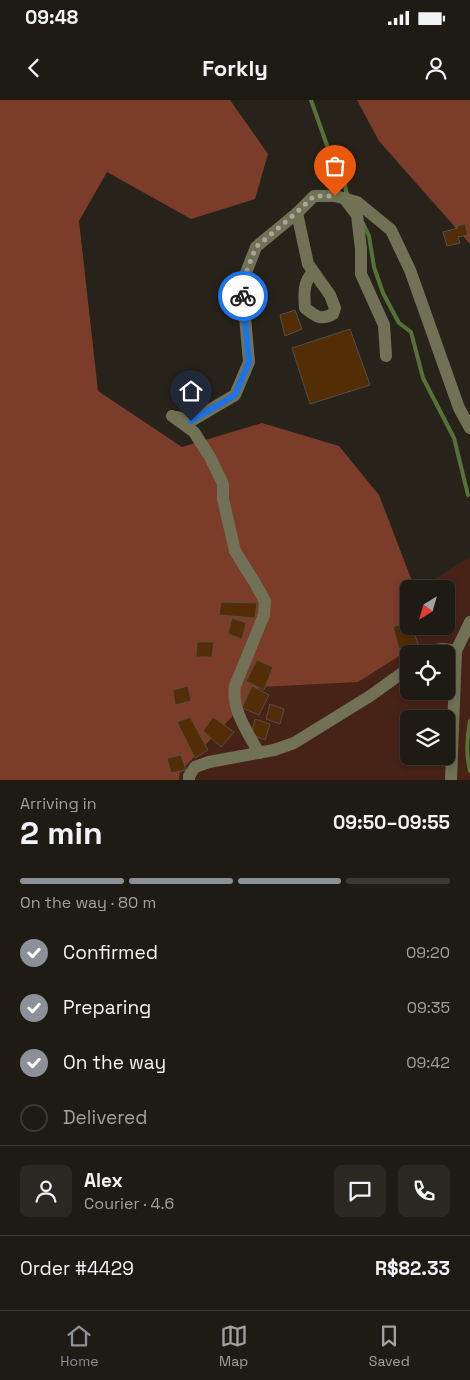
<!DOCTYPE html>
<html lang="en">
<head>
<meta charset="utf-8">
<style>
	:root { --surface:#1e1a14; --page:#2b2722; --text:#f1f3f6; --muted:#a1a1a0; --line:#3c3834; --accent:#8c9099 }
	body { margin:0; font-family:"Space Grotesk",sans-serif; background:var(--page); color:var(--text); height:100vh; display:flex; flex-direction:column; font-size:19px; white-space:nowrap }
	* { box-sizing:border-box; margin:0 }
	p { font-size:16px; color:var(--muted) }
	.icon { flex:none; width:28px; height:28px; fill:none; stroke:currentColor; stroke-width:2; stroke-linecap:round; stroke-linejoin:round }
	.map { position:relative; height:680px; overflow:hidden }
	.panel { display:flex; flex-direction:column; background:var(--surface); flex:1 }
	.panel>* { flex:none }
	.needle { width:32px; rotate:217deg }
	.fabs { position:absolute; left:400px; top:480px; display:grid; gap:10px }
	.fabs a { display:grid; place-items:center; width:55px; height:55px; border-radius:8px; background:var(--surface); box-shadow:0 2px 8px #0003,0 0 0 1px var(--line); font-size:25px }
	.pin { position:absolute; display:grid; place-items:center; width:42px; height:42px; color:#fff; margin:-51px -21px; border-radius:50% 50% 50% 0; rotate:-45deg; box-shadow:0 0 5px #0007 }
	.pin .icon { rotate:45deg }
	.courier { position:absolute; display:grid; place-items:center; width:50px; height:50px; margin:-25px; border:4px solid #1a73e8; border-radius:50%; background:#fff; color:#222; box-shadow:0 1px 6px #0007 }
	.overview em { font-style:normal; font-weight:700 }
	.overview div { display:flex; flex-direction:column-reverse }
	.overview { display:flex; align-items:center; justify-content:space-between; height:85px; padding:0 20px }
	h1 { font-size:32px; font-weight:700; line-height:38px }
	.bar { display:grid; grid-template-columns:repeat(4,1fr); gap:8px 5px; align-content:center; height:60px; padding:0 20px }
	.bar i { height:6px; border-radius:4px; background:var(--line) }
	.bar .selected { background:var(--accent) }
	.bar p { grid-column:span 4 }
	.line { display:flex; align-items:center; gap:12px; padding:0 20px; border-top:1px solid var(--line) }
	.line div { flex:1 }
	.round { display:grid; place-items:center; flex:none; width:52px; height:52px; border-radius:8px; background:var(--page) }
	ol { padding:0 20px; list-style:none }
	li { display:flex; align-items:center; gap:15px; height:55px }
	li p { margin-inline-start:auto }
	li .icon { padding:5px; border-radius:50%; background:var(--accent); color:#fff; stroke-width:4 }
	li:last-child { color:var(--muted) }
	li i { width:28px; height:28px; border:2px solid var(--line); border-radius:50% }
	.status { display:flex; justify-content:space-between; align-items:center; height:35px; padding:0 25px; background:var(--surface); direction:ltr }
	.status svg { height:14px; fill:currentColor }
	header { display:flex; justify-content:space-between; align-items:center; height:65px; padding:0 20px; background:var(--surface); font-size:22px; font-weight:700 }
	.menu { display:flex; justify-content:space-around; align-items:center; height:70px; border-top:1px solid var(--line); background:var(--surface); font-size:14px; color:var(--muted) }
	.menu a { display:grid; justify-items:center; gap:2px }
	.menu .selected { color:var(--accent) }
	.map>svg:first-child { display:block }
	.green { fill:#472217; fill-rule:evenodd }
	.forest { fill:#7b3d2a }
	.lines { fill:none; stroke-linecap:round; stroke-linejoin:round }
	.stream { stroke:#567337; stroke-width:4 }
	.building { fill:#522d06; stroke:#574d45 }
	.minor { stroke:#717155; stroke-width:12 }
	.done { stroke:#a9a69e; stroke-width:5; stroke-dasharray:0 9 }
	.route { stroke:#1a73e8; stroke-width:6 }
</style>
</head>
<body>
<div class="status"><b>09:48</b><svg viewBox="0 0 49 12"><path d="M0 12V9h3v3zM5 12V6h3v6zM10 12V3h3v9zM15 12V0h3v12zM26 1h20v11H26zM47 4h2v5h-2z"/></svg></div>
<header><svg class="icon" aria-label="back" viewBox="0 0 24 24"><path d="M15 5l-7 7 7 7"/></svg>Forkly<svg class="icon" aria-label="person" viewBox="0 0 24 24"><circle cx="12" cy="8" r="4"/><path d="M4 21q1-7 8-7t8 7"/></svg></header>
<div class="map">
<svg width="470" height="680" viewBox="0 0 470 680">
	<rect width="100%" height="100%" fill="#28231a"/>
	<!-- green -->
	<path class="green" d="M 470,457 L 470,680 L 179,680 L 180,672 L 260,587 L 415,546 L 415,526 L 446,526 L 446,489 L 418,489 ZM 409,554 L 446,554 L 446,591 L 409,591 ZM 409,619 L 446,619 L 446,656 L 409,656 Z"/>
	<!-- forest -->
	<g class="forest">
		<polygon points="0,0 230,0 268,54 255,99 191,119 107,72 79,121 98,291 182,347 262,323 339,346 379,395 415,489 409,489 409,526 415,526 415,546 358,582 260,587 180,672 179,680 0,680"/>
		<polygon points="357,0 470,0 470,144 379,41"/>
	</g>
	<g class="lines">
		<!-- stream -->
		<g class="stream">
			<polyline points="311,0 329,51 343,70 346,91 349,97"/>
			<polyline points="363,123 369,136 374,167 383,193 399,223 411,232 423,278 454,338 468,395"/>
			<path d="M 470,621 C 467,637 466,655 470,671"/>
		</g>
	</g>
	<!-- building -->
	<g class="building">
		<polygon points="465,124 468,135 458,137 460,143 447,146 443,132 458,128 457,126"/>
		<polygon points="295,210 302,229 285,236 280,215"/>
		<polygon points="350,229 370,285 310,304 292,248"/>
		<polygon points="221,502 257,503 255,518 219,515"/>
		<polygon points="232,518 246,523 242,539 228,534"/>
		<polygon points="409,521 409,526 412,526 418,544 399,549 393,527"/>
		<polygon points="197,542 214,542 212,557 196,557"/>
		<polygon points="257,560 273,567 264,590 246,581"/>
		<polygon points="188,586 191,601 175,605 173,590"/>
		<polygon points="252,586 269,595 259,615 242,608"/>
		<polygon points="270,604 284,609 280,624 266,619"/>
		<polygon points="190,617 208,650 195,658 177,622"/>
		<polygon points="213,617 234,632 221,647 203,631"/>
		<polygon points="255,619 270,624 265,640 251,634"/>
		<polygon points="181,655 186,670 171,673 167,658"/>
	</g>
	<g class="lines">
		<!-- minor -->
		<g class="minor">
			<polyline points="344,98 357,115 361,149 361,174 384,225 386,256"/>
			<path d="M 313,172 C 303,182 304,194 305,208 C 315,216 321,221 333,214 L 335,208 L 330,195 L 308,164 L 297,113 L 314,96 L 335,96 L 357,102 L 391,130 L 410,170 L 459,308 L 470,328"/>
			<path d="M 172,316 L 194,332 L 210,357 L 223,384 L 223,399 L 235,451 L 255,483 L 265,501 L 264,515 L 235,586 C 231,609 248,633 259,653"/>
			<polyline points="177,317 191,321 235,295 249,262 242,183 256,147 297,113"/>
			<path d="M 428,554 C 436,547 446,549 456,551 L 470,522"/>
			<polyline points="189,680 189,676 195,667 209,662 274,650 294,643 370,596 409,568"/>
			<polyline points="451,680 456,551"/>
		</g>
	</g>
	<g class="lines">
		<!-- done -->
		<polyline class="done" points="243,196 242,183 256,147 296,113 314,96 335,96"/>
		<!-- route -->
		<polyline class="route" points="191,321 235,295 249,262 243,196"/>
	</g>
</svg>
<div class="fabs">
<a><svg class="needle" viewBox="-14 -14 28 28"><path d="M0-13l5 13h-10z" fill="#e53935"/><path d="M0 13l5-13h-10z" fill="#a1a1a0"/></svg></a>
<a><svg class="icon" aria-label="locate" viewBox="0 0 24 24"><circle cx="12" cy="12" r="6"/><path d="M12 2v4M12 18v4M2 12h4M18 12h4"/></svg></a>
<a><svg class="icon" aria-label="layers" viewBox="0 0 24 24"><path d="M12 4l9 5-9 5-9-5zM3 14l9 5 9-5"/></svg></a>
</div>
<div class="pin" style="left:335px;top:96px;background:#ea580c"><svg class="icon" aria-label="bag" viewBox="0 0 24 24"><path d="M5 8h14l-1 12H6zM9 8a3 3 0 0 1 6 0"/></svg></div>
<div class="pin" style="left:191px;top:321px;background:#1f2937"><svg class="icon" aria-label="home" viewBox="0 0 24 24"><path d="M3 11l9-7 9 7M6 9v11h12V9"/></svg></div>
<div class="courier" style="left:243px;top:196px"><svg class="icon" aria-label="bike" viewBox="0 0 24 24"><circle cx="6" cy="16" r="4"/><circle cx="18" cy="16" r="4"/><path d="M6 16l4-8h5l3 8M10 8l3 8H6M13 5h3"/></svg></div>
</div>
<section class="panel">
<div class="overview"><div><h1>2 min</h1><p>Arriving in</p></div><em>09:50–09:55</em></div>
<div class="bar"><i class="selected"></i><i class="selected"></i><i class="selected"></i><i></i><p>On the way · 80 m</p></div>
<ol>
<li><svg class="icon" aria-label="check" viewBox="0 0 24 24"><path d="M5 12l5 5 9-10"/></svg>Confirmed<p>09:20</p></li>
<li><svg class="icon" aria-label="check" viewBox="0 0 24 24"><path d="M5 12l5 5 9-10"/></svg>Preparing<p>09:35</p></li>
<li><svg class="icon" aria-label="check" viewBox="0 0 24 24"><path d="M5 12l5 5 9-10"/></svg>On the way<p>09:42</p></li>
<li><i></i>Delivered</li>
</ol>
<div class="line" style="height:90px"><a class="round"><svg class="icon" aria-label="person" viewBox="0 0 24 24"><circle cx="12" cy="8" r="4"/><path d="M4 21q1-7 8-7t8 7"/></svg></a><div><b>Alex</b><p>Courier · 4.6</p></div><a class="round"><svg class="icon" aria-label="chat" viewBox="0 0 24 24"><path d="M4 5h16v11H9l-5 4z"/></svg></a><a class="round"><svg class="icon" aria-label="phone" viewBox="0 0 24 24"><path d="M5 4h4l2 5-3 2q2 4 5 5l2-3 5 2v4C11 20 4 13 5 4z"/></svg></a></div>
<div class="line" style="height:65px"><div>Order #4429</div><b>R$82.33</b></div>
</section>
<nav class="menu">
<a class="selected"><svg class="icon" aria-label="home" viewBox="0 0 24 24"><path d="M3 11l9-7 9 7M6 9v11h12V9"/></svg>Home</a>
<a><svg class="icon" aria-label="map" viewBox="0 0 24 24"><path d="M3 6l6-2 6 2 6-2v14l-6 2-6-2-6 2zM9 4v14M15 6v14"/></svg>Map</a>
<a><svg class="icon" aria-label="saved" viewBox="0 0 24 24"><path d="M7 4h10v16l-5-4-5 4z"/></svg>Saved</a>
</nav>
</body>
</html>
